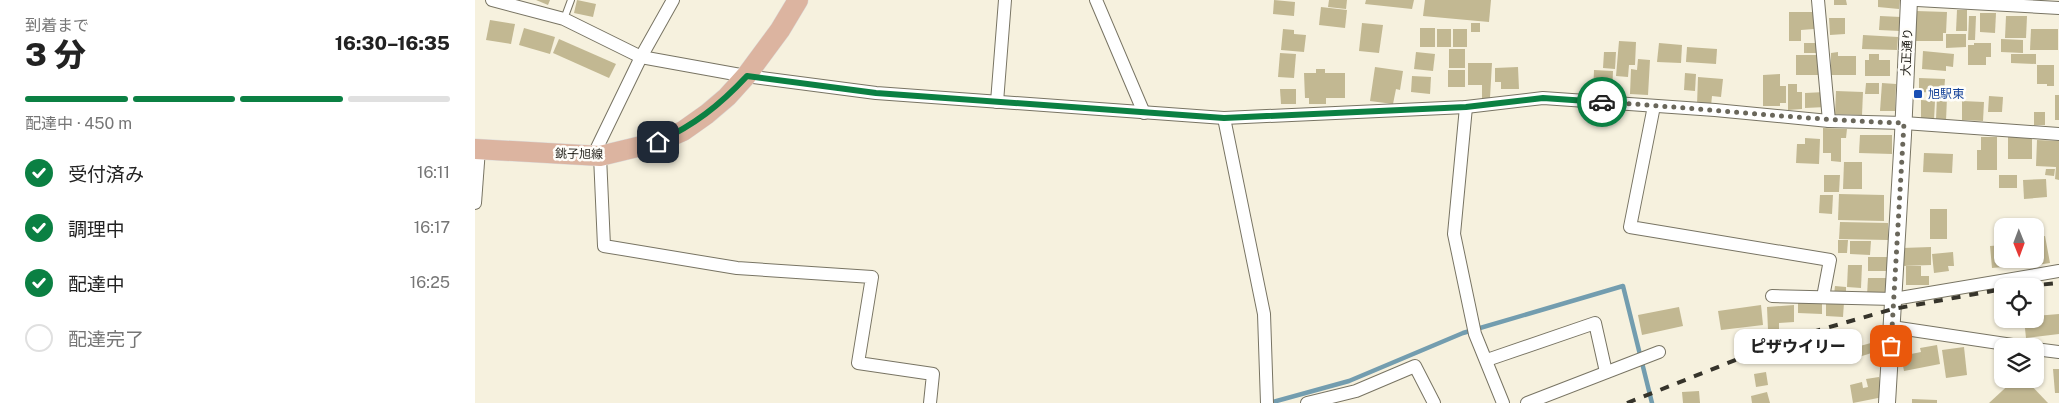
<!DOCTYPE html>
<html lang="ja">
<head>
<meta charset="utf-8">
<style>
	:root { --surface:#fff; --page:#f6f6f6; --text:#222; --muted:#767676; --line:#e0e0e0; --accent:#0b8043 }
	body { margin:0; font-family:"Public Sans","Noto Sans JP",sans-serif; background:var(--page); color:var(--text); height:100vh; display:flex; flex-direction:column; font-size:19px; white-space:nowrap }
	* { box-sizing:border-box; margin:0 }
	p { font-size:16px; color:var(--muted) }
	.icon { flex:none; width:28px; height:28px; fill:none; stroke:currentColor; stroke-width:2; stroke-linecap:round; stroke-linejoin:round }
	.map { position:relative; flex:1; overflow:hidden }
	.sheet { display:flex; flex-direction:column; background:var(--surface); width:475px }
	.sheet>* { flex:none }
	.needle { width:32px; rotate:179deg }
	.fabs { position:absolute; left:1519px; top:218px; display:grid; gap:10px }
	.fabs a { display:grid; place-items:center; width:50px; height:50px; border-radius:10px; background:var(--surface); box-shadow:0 1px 4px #0004; font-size:25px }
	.pin { position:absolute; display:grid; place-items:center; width:42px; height:42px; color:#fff; margin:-21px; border-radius:10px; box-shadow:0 2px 8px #0006 }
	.courier { position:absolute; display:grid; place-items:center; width:50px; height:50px; margin:-25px; border:4px solid #0b8043; border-radius:50%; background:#fff; color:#222; box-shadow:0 1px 6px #0007 }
	.bubble { position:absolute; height:35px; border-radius:10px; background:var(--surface); box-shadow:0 1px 4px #0004; font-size:16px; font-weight:800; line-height:35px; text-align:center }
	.head em { font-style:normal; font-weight:800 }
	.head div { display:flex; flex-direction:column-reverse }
	.head { display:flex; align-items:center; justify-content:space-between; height:85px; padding:0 25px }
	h1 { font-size:32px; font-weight:800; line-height:38px }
	.bar { display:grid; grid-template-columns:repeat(4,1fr); gap:8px 5px; align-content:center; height:60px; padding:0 25px }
	.bar i { height:6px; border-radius:4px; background:var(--line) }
	.bar .current { background:var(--accent) }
	.bar p { grid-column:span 4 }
	ol { padding:0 25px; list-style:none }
	li { display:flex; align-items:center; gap:15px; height:55px }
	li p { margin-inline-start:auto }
	li .icon { padding:5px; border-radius:50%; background:var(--accent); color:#fff; stroke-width:4 }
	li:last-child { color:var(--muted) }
	li i { width:28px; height:28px; border:2px solid var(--line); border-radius:50% }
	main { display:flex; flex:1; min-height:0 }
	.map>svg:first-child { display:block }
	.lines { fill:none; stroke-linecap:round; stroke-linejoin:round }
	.stream { stroke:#739daf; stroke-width:4.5 }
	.building { fill:#c2b892 }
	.service-casing { stroke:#787463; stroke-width:8 }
	.minor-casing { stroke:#787463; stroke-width:14 }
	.tertiary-casing { stroke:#787463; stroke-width:18 }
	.primary-casing { stroke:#dbdbda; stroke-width:21 }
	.service { stroke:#fff; stroke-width:6 }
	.minor { stroke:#fff; stroke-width:12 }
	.tertiary { stroke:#fff; stroke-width:16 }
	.primary { stroke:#dcb4a0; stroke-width:20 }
	.rail { stroke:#36342b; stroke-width:4; stroke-dasharray:9 9; stroke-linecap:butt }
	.done { stroke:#6a675b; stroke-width:5; stroke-dasharray:0 9 }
	.route { stroke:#0b8043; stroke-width:6 }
	.transit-dot { fill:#1a4fb4; stroke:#fffefa; stroke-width:2 }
	.labels { text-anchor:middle; stroke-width:5; stroke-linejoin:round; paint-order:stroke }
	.street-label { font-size:12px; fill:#1e1c15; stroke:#fffefa }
	.transit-label { font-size:12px; fill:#164399; stroke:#fffefa; text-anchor:start }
</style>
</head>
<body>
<main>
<section class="sheet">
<div class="head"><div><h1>3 分</h1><p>到着まで</p></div><em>16:30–16:35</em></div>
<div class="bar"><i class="current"></i><i class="current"></i><i class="current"></i><i></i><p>配達中 · 450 m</p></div>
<ol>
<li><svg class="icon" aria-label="check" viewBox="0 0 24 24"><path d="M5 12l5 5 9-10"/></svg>受付済み<p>16:11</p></li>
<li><svg class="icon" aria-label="check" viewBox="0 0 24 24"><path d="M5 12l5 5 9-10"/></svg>調理中<p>16:17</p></li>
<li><svg class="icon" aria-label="check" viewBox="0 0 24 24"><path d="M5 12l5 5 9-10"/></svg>配達中<p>16:25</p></li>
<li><i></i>配達完了</li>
</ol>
</section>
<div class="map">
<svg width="1584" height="403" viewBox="0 0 1584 403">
	<rect width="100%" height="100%" fill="#f6f1de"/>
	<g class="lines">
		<!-- stream -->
		<polyline class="stream" points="798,402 874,381 988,333 1148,286 1177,403"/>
	</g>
	<!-- building -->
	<g class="building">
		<polygon points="61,0 75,0 73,5"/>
		<polygon points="102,0 121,4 118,17 99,13"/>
		<polygon points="799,0 820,2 819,16 798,14"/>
		<polygon points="854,0 872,0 871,9 853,7"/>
		<polygon points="891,0 939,0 937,9 890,4"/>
		<polygon points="950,0 1016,0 1014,22 948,16"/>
		<polygon points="1359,0 1371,0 1372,5 1359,5"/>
		<polygon points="1403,0 1425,0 1424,9 1403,7"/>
		<polygon points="846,7 872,10 870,28 844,25"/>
		<polygon points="1482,10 1492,10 1492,31 1481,31"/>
		<polygon points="1441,11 1472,12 1471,33 1468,33 1468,41 1441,41"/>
		<polygon points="1314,12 1339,12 1339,29 1326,30 1326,41 1314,41"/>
		<polygon points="1505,13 1521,13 1520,33 1505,32"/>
		<polygon points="1405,16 1426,17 1425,31 1404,30"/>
		<polygon points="1494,16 1501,16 1500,40 1493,40"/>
		<polygon points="1531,16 1552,16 1551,38 1530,38"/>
		<polygon points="1354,18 1370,18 1370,34 1355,35"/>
		<polygon points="15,20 40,24 36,44 11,40"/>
		<polygon points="887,23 908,25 904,53 884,51"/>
		<rect x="996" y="23" width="9" height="9"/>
		<polygon points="49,28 80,37 75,54 44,45"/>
		<rect x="945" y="28" width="15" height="19"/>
		<polygon points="808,29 819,30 819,34 831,35 829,52 806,50"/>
		<rect x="962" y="29" width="14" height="18"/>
		<rect x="978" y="29" width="14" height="18"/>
		<polygon points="1556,29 1583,29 1583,50 1555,50"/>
		<polygon points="1471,34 1491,34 1491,47 1471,48"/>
		<polygon points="1388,35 1423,37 1422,50 1387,49"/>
		<polygon points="84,39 141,64 134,78 78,53"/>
		<polygon points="1526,39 1548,40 1548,53 1526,52"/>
		<polygon points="1144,41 1161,42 1160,65 1154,65 1153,77 1141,76"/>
		<polygon points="1184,43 1207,45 1206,63 1182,62"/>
		<rect x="1329" y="43" width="14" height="10"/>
		<polygon points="1499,43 1516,43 1516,57 1511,57 1511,65 1493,65 1493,45 1499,45"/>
		<polygon points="1212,47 1242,49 1241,64 1211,62"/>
		<rect x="974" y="49" width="16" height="19"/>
		<polygon points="1448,51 1479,54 1478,67 1471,66 1471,71 1447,69"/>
		<polygon points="941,52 960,54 958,71 939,69"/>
		<polygon points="1129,52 1141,52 1140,69 1128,68"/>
		<polygon points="1363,52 1363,56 1381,56 1381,75 1356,75 1356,53"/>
		<polygon points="805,53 821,54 819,78 803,77"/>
		<polygon points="1394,54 1404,54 1404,60 1415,60 1415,76 1390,76 1390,60 1394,60"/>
		<polygon points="1536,54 1561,54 1561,64 1536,63"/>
		<rect x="1321" y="55" width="22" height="20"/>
		<polygon points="1163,59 1175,60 1173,95 1155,94 1156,69 1162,70"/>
		<polygon points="993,63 1017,63 1015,98 1007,98 1007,85 993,85"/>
		<polygon points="1562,65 1579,65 1579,86 1572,86 1572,84 1562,84"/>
		<polygon points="900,67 928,71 925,90 921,89 918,104 895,101"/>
		<polygon points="1043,67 1044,89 1026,89 1026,82 1020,82 1020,68"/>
		<polygon points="841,69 850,69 850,73 870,73 870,98 851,98 851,104 834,104 834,98 830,98 829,73 841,73"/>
		<rect x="973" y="70" width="17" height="17"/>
		<polygon points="1119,70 1138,71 1137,95 1118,93"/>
		<polygon points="1210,73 1221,74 1220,91 1209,90"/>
		<polygon points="1305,74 1305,86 1311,86 1311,103 1305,103 1305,106 1288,106 1288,75"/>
		<polygon points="937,76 956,77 955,94 936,92"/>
		<polygon points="1223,77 1248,79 1246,97 1237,96 1236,106 1222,105"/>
		<polygon points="1444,78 1470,79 1469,93 1444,92"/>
		<polygon points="1391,83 1404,83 1404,94 1390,94"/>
		<polygon points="1407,83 1421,84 1420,111 1405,111"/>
		<polygon points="1313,84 1322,84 1322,92 1327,92 1327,109 1313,110"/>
		<polygon points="805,89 821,89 821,104 806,104"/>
		<polygon points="1361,91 1388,92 1387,115 1360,114"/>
		<polygon points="1350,92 1351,107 1330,108 1330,93"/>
		<rect x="1580" y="95" width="4" height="25"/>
		<polygon points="1462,96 1472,97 1471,121 1461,120"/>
		<polygon points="1514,96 1528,97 1527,112 1513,112"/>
		<polygon points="1446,100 1460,101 1459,120 1446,119"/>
		<polygon points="1487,101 1509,102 1508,121 1487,120"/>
		<rect x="1559" y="112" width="11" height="13"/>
		<polygon points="1348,128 1372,129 1371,138 1366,138 1366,162 1356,161 1356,153 1348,153"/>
		<polygon points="1385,135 1417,135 1417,154 1384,153"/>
		<polygon points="1506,137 1522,137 1522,170 1502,170 1502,150 1506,150"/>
		<rect x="1533" y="137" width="24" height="22"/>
		<polygon points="1330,138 1345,139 1344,164 1321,163 1322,144 1330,144"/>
		<polygon points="1562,140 1584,141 1584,180 1580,179 1581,167 1561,166"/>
		<polygon points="1449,153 1478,154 1477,173 1448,172"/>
		<polygon points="1369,162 1387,162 1387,189 1368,189"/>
		<polygon points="1571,169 1580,169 1579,176 1570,175"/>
		<polygon points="1349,175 1365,175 1364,192 1349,192"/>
		<rect x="1524" y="175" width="18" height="13"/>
		<polygon points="1571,179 1572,197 1549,199 1548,180"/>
		<polygon points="1364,194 1409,195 1409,221 1363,220"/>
		<polygon points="1345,195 1358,195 1357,214 1344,213"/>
		<rect x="1455" y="209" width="17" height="30"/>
		<polygon points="1365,222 1413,223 1413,240 1364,239"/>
		<polygon points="1570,236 1575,263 1542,268 1541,259 1560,259 1560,237"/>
		<polygon points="1363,240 1373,240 1372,253 1363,253"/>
		<polygon points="1375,241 1396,241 1395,255 1375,254"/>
		<polygon points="1528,245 1528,259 1539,259 1539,266 1517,268 1515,246"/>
		<polygon points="1456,247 1456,265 1427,266 1427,248"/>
		<polygon points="1478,252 1479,266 1473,266 1474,271 1459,273 1457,254"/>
		<rect x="1393" y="257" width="19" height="14"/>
		<polygon points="1373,265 1387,265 1386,288 1372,287"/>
		<polygon points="1431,266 1446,266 1446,276 1454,276 1454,285 1431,285"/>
		<polygon points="1393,278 1412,278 1411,295 1392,295"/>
		<polygon points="1360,286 1371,287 1371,296 1359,295"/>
		<polygon points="1323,301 1347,302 1347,314 1323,313"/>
		<polygon points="1351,301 1369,302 1368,317 1351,316"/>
		<polygon points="1286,305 1288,325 1246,330 1243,311"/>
		<polygon points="1319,305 1319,322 1304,323 1304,329 1293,330 1292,307"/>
		<polygon points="1204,307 1208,326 1167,335 1163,315"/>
		<polygon points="1584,314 1584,334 1551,338 1549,319 1560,319 1560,316"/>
		<polygon points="1382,336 1385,346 1403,341 1406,350 1368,362 1361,342"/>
		<polygon points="1462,345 1465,364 1429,371 1426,356 1446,352 1445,348"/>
		<polygon points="1489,347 1492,375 1471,378 1467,350"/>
		<polygon points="1578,369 1584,369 1584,393 1580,393"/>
		<polygon points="1291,372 1293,385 1281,387 1279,374"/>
		<polygon points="1404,377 1408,397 1378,403 1375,385 1387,382 1388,388 1393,387 1391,379"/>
		<polygon points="1540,379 1550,379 1573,403 1514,403"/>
		<polygon points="1224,391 1225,403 1208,403 1207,392"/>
		<polygon points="1292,392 1295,403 1277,403 1276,396"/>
		<polygon points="1437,399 1462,400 1462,403 1437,403"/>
	</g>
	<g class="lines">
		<!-- service casing -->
		<g class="service-casing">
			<polyline id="service" points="89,19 96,0"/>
		</g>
		<!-- minor casing -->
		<g class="minor-casing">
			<g id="minor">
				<polyline points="17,0 89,19 166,57 271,76 401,93 749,118 991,107 1068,98 1240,110 1354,121 1429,123 1584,134"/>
				<polyline points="621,0 669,113"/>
				<polyline points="1343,0 1354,121"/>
				<polyline points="1442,0 1584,8"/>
				<polyline points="522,102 530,0"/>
				<polyline points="1179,106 1155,227 1355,260 1348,297"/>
				<polyline points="991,107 979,234 1000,334 1028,403"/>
				<polyline points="749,118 789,314 792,403"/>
				<polyline points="118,156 166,57 198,0"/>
				<polyline points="125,156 129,246 262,268 397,277 383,363 458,374 455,403"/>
				<polyline points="0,203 4,149"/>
				<polyline points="1297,296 1419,299 1584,271"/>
				<polyline points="1417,327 1544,346"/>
				<polyline points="1560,349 1584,352"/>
				<polyline points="1012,360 1120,323 1131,372"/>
				<polyline points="832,403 881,391 940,366 959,403"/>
				<polyline points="1052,403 1184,352"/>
			</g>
		</g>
		<!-- tertiary casing -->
		<g class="tertiary-casing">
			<polyline id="tertiary" points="1412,403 1428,135 1434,0"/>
		</g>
		<!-- primary casing -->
		<g class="primary-casing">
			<polyline id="primary" points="0,149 125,156 183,142 208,131 232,114 252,97 271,76 305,30 323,0"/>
		</g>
		<!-- service -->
		<use href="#service" class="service"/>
		<!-- minor -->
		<use href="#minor" class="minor"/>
		<!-- tertiary -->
		<use href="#tertiary" class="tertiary"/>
		<!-- primary -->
		<use href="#primary" class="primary"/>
		<!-- rail -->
		<g class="rail">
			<polyline points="1551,286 1584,283"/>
			<polyline points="1152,403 1316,338 1418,309 1528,289"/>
		</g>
	</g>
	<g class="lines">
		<!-- done -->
		<path class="done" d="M 1127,102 C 1228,108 1328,120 1429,123 L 1416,346"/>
		<!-- route -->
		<path class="route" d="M 183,142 C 219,125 244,106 272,76 L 401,93 L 749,118 L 991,107 L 1068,98 L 1127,102"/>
	</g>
	<!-- markers -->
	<rect class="transit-dot" x="1438" y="89" width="10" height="10" rx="2.5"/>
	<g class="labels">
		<!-- street labels -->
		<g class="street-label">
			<text transform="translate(1432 52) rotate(-87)" y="4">大正通り</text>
			<text transform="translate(104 154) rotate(1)" y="4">銚子旭線</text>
		</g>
		<!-- transit labels -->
		<g class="transit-label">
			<text x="1453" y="98">旭駅東</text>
		</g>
	</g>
</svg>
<div class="fabs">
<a><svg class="needle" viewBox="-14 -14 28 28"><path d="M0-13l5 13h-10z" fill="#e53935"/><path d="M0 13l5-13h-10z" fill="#767676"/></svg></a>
<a><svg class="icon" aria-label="locate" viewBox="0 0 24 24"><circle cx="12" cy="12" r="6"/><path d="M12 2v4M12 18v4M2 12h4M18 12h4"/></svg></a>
<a><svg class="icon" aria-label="layers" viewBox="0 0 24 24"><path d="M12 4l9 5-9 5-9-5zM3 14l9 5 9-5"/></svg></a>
</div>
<div class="pin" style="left:1416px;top:346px;background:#ea580c"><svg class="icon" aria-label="bag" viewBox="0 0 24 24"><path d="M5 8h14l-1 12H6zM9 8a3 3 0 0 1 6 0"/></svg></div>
<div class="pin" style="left:183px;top:142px;background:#1f2937"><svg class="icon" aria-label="home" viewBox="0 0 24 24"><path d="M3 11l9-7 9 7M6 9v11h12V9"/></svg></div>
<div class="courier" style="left:1127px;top:102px"><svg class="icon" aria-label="car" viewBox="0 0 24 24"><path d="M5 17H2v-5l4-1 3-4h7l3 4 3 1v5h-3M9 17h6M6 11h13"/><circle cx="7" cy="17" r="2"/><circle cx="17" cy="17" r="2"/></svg></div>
<div class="bubble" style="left:1259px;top:329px;width:128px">ピザウイリー</div>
</div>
</main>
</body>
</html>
